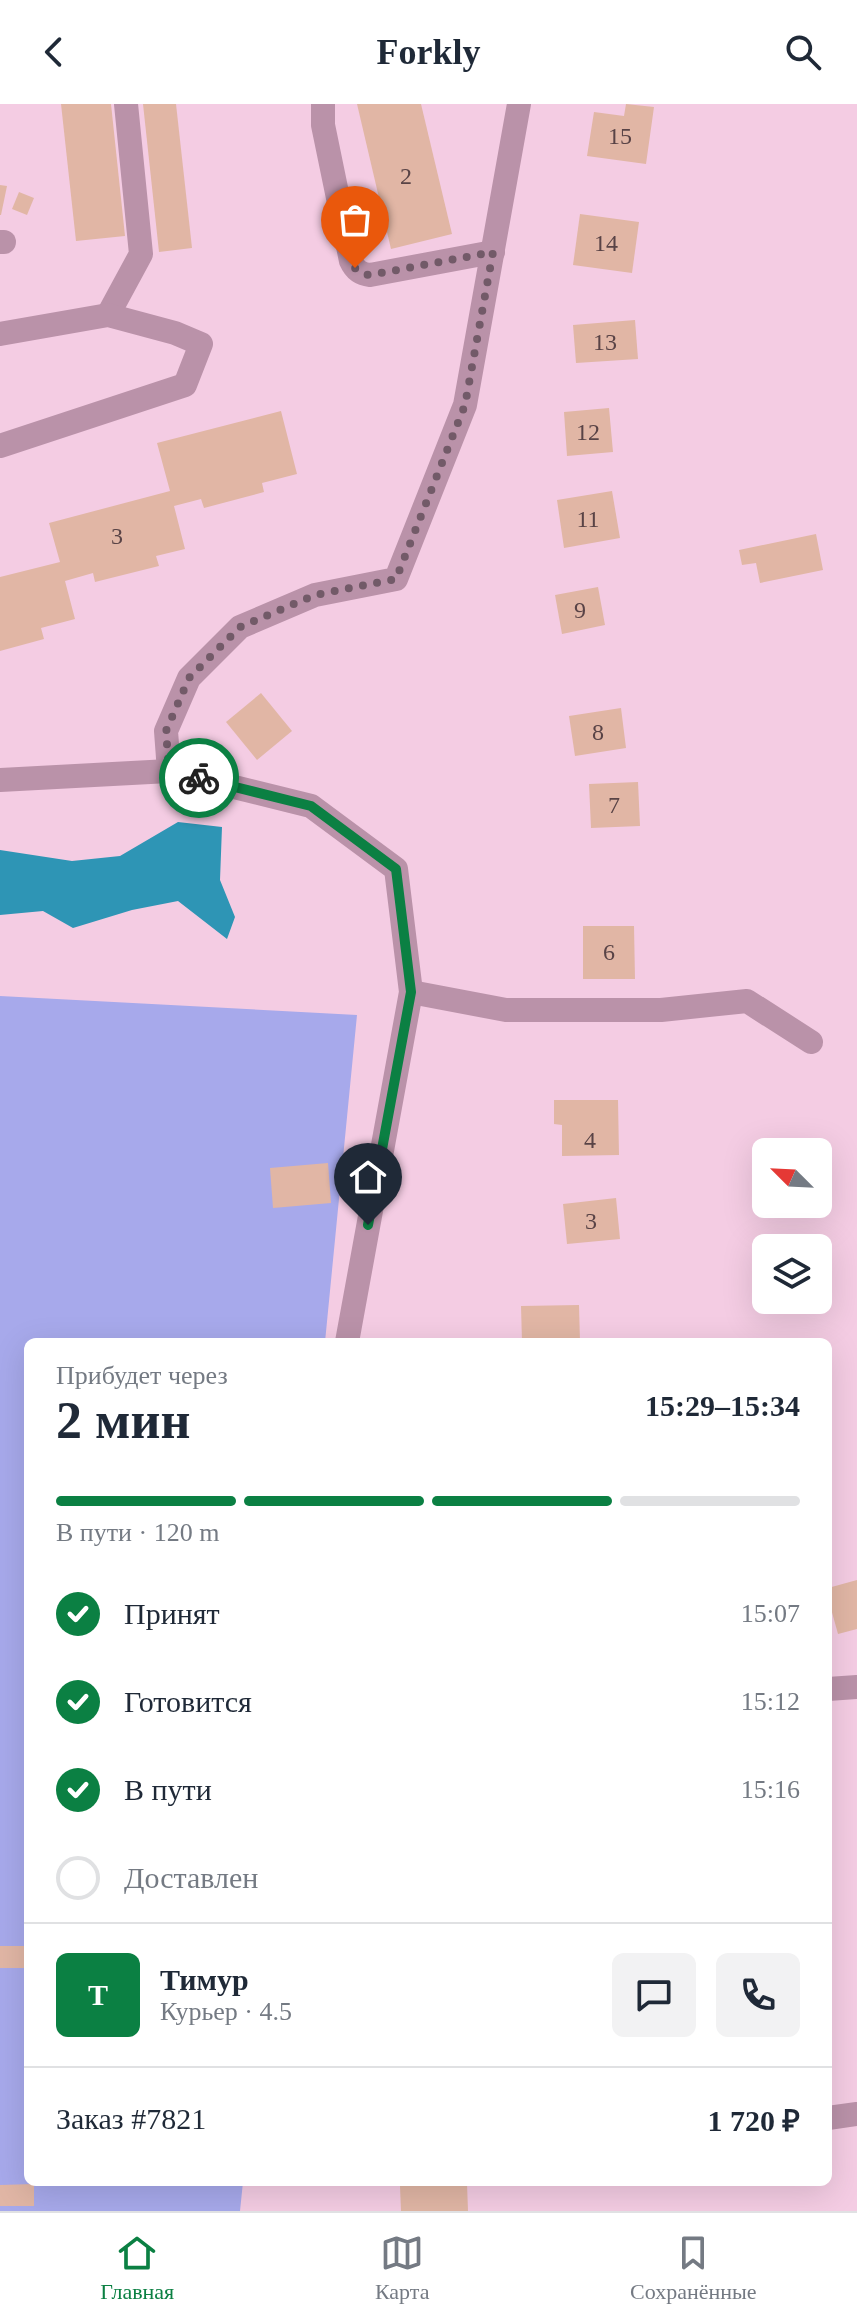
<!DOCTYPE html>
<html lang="ru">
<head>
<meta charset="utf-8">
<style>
	:root { --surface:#fff; --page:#f2f2f3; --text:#1f2937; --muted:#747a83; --line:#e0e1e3; --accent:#0b8043 }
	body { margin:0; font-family:Georgia,serif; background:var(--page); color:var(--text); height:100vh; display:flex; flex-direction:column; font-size:30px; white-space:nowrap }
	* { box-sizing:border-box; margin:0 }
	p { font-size:26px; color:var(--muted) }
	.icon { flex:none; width:44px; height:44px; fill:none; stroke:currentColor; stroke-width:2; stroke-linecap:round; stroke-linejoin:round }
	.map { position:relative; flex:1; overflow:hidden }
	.drawer { position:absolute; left:24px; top:1234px; width:808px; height:848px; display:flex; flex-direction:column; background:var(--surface); border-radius:12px; box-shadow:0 8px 32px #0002 }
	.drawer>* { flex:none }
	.needle { width:52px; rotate:294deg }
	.fabs { position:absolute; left:752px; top:1034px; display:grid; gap:16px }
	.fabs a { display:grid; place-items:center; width:80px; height:80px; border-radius:12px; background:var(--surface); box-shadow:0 8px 32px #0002; font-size:40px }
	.pin { position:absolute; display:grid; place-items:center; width:68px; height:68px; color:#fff; margin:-82px -34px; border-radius:50% 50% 50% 0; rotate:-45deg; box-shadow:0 0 8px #0007 }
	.pin .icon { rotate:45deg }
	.courier { position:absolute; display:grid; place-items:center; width:80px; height:80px; margin:-40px; border:6px solid #0b8043; border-radius:50%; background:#fff; color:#222; box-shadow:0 2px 10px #0007 }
	.headline em { font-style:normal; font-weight:800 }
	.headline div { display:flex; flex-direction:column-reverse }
	.headline { display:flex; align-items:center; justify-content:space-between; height:136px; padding:0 32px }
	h1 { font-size:52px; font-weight:800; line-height:60px }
	.bar { display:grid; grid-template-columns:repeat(4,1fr); gap:12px 8px; align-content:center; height:96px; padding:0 32px }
	.bar i { height:10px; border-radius:6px; background:var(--line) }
	.bar .current { background:var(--accent) }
	.bar p { grid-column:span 4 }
	.line { display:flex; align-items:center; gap:20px; padding:0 32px; border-top:2px solid var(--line) }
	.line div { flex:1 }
	.round { display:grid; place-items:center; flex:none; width:84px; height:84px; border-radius:12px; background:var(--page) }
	ol { padding:0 32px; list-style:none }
	li { display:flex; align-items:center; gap:24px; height:88px }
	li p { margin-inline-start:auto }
	li .icon { padding:8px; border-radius:50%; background:var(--accent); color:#fff; stroke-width:4 }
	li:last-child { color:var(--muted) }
	li i { width:44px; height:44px; border:4px solid var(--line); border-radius:50% }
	header { display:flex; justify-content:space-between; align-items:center; height:104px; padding:0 32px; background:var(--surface); font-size:36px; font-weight:800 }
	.tab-bar { display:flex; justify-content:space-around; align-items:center; height:112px; border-top:2px solid var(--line); background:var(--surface); font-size:22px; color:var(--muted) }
	.tab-bar a { display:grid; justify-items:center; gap:4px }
	.tab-bar .current { color:var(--accent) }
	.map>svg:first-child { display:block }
	.green { fill:#a7a9eb }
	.water { fill:#2e95b5 }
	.building { fill:#e1b6a5 }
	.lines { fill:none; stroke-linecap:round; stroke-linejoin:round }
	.minor { stroke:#ba92a9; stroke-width:24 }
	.done { stroke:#725a68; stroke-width:8; stroke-dasharray:0 14.4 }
	.route { stroke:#0b8043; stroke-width:10 }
	.labels { text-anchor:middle; stroke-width:6; stroke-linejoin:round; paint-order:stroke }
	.number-label { font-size:24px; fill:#594346 }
</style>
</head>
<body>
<header><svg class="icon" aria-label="back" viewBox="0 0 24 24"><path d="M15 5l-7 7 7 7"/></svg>Forkly<svg class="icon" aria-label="search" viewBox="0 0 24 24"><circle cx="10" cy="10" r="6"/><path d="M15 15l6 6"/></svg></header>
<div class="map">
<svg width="857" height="2107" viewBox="0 0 857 2107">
	<rect width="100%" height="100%" fill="#f4cce3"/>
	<!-- green -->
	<polygon class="green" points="0,892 357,911 325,1238 28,1238 28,2078 243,2078 240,2107 0,2107"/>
	<!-- water -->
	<polygon class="water" points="178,718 222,723 220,776 235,813 227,835 178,797 132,806 73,824 43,807 0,811 0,746 72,757 120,752"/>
	<!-- building -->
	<g class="building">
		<polygon points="61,0 111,0 125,132 76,137"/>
		<polygon points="143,0 176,0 192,144 159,148"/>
		<polygon points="357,0 421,0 452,130 391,145"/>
		<polygon points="626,0 654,3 646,60 587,52 594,8 624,12"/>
		<polygon points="0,81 7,82 1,111 0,111"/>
		<polygon points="19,88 34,94 27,111 12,105"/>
		<polygon points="580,110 639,118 632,169 573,161"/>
		<polygon points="635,216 638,255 576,259 573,221"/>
		<polygon points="609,304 613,348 567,352 564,308"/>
		<polygon points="281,307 297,370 262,379 264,388 204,404 201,395 174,402 185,445 156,452 159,462 95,478 93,469 65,477 75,515 41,524 44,535 0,547 0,473 60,458 49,419 170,387 157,339"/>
		<polygon points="612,387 620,434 564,444 557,396"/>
		<polygon points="816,430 823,466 760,479 756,459 742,461 739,446"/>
		<polygon points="598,483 605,521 562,530 555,491"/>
		<polygon points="261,589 292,627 257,656 226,618"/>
		<polygon points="621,604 626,644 575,652 569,612"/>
		<polygon points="638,678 640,722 591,724 589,680"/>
		<polygon points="583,822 634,822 635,875 583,875"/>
		<polygon points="554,996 618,996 619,1051 562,1052 562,1021 554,1020"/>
		<polygon points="328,1059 331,1099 273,1104 270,1064"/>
		<polygon points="616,1094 620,1135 567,1140 563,1100"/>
		<polygon points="579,1201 580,1238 522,1238 521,1202"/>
		<polygon points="857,1476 857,1525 838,1530 828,1494 828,1484"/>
		<rect x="0" y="1842" width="25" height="22"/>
		<polygon points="467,2079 468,2107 401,2107 400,2082"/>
		<polygon points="34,2080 34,2102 0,2102 0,2081"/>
	</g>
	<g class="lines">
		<!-- minor -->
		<g class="minor">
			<path d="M 323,0 L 323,21 L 351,157 C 355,166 360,170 370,171 L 493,148"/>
			<polyline points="0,138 4,138"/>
			<polyline points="108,211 141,150 126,0"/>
			<polyline points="0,230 108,211 175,229 201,240 185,281 0,342"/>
			<polyline points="169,667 166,627 189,574 240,523 315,491 396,475 465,301 519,0"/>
			<polyline points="0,676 169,667 311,702 396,765 411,888 347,1238"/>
			<polyline points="411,888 506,906 661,906 747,897 811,938"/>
			<polyline points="828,1585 857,1583"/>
			<polyline points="828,2014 857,2010"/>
		</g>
	</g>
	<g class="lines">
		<!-- done -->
		<polyline class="done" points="199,674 169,667 166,627 189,574 240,523 315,491 396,475 465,301 493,148 370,171 363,170 355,164"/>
		<!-- route -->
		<polyline class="route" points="199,674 311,702 396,765 411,888 368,1121"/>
	</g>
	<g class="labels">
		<!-- number labels -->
		<g class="number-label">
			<text x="620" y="40">15</text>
			<text x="406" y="80">2</text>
			<text x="606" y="147">14</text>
			<text x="605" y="246">13</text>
			<text x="588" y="336">12</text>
			<text x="588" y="423">11</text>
			<text x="117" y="440">3</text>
			<text x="580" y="514">9</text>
			<text x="598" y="636">8</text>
			<text x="614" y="709">7</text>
			<text x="609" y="856">6</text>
			<text x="590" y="1044">4</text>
			<text x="591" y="1125">3</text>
		</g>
	</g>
</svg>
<div class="fabs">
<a><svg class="needle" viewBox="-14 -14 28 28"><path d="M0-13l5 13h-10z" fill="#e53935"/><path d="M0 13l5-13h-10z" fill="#747a83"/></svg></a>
<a><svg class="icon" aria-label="layers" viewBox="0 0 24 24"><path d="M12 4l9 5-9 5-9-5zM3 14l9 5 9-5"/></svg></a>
</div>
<div class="pin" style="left:355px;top:164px;background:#ea580c"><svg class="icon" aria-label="bag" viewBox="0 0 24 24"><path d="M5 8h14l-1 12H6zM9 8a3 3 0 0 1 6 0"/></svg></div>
<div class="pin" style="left:368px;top:1121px;background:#1f2937"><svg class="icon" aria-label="home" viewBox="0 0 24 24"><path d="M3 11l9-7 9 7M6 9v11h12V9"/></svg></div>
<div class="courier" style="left:199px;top:674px"><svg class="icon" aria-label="bike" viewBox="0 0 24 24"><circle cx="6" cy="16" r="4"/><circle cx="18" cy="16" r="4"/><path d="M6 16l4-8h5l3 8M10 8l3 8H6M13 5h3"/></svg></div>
<section class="drawer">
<div class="headline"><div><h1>2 мин</h1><p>Прибудет через</p></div><em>15:29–15:34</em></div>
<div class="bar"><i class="current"></i><i class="current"></i><i class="current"></i><i></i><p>В пути · 120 m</p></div>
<ol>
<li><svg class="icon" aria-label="check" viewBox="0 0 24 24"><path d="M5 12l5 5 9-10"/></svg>Принят<p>15:07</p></li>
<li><svg class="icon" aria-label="check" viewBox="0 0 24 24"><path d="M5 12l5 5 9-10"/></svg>Готовится<p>15:12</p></li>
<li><svg class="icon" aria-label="check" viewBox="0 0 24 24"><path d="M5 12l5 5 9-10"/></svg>В пути<p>15:16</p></li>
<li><i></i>Доставлен</li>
</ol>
<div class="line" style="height:144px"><b class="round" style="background:var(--accent);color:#fff">Т</b><div><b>Тимур</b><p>Курьер · 4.5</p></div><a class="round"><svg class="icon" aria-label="chat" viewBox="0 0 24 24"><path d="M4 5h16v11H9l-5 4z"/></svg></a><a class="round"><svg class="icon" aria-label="phone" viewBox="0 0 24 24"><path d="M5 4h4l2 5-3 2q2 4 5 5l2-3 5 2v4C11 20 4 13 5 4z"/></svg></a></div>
<div class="line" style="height:104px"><div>Заказ #7821</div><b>1 720 ₽</b></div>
</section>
</div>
<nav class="tab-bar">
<a class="current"><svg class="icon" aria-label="home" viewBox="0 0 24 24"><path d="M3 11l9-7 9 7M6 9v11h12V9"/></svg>Главная</a>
<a><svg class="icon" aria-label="map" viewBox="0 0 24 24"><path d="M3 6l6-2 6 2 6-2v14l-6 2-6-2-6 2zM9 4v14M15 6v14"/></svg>Карта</a>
<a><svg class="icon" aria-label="saved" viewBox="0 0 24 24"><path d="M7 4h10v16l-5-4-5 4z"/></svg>Сохранённые</a>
</nav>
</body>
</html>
